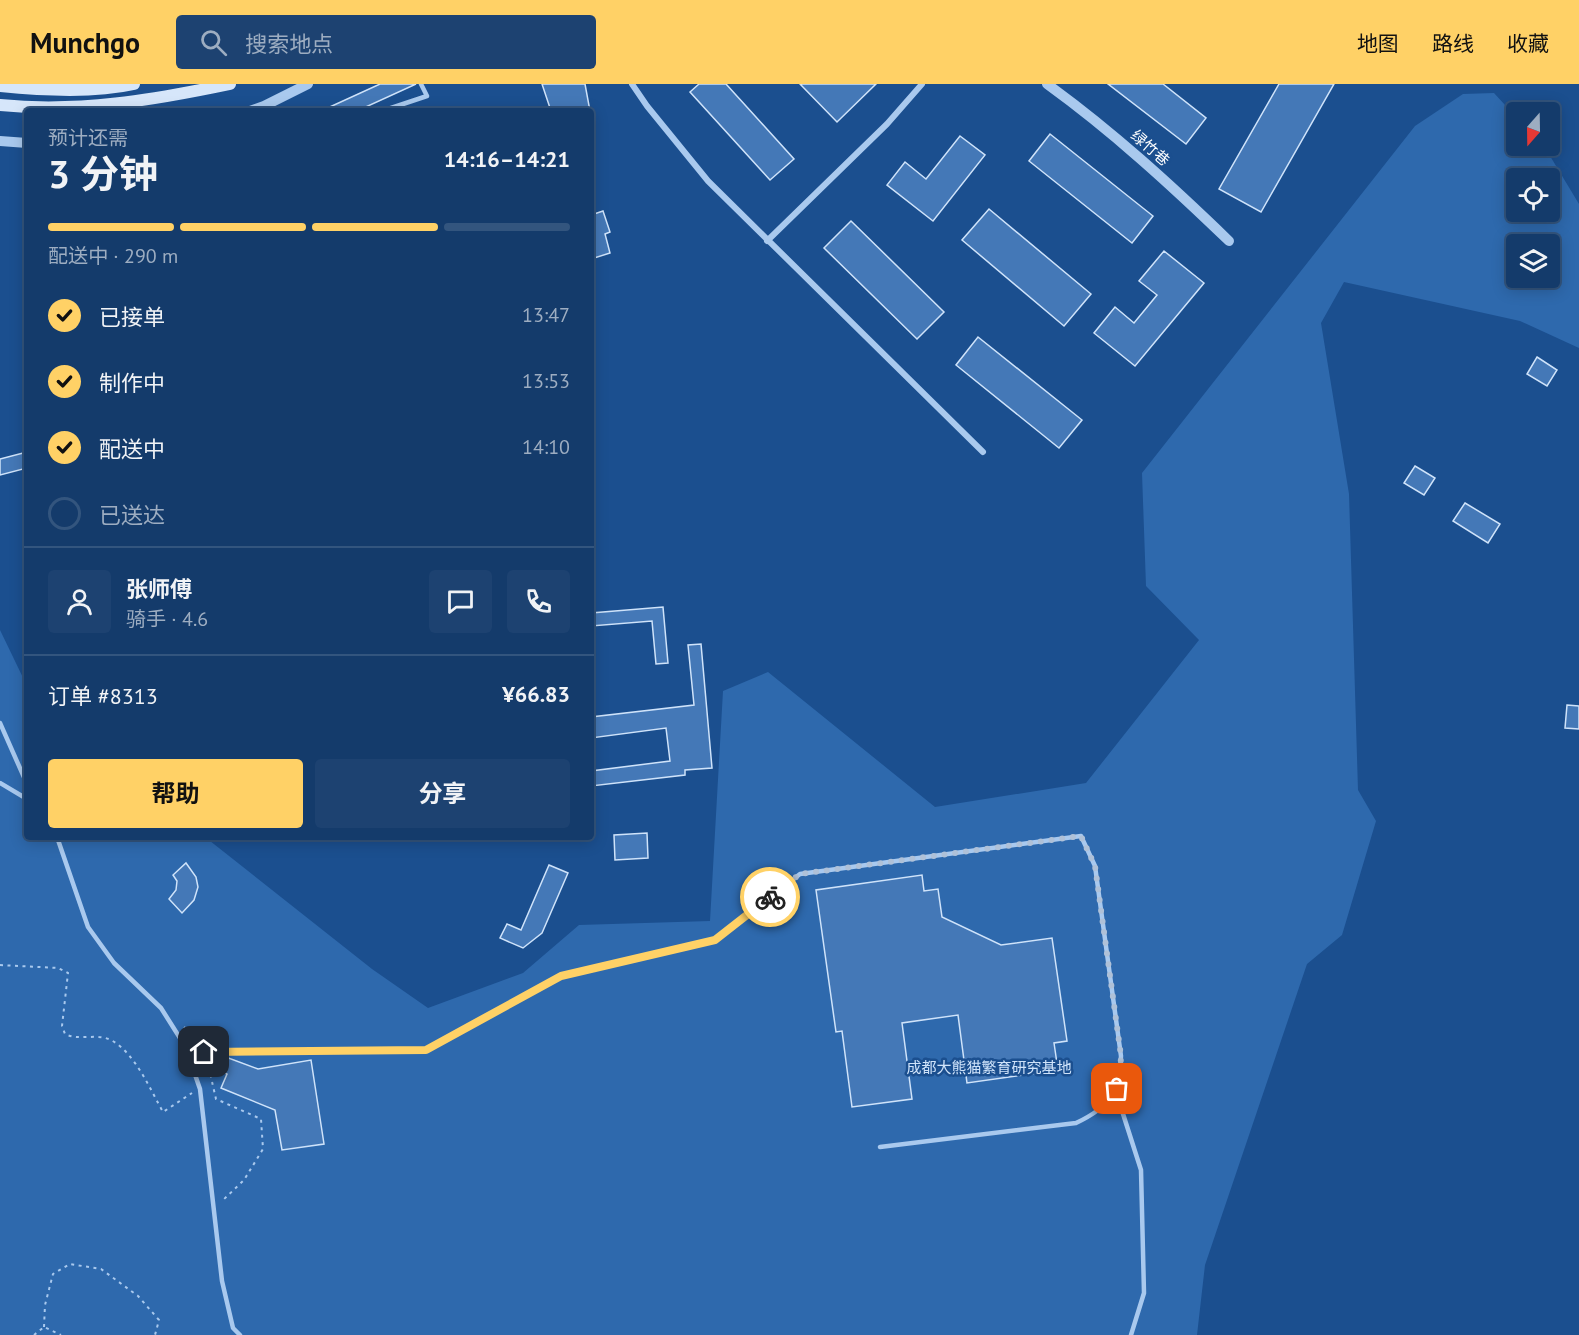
<!DOCTYPE html>
<html lang="zh">
<head>
<meta charset="utf-8">
<style>
	:root { --surface:#143b6b; --page:#1d4271; --text:#f1f3f6; --muted:#9dadc1; --line:#33557e; --accent:#ffd166 }
	body { margin:0; font-family:"PT Sans","Noto Sans SC",sans-serif; background:var(--page); color:var(--text); height:100vh; display:flex; flex-direction:column; font-size:22px; white-space:nowrap }
	* { box-sizing:border-box; margin:0 }
	p { font-size:20px; color:var(--muted) }
	.icon { flex:none; width:33px; height:33px; fill:none; stroke:currentColor; stroke-width:2; stroke-linecap:round; stroke-linejoin:round }
	.map { position:relative; flex:1; overflow:hidden }
	.details { position:absolute; left:24px; top:24px; width:570px; height:732px; display:flex; flex-direction:column; background:var(--surface); border-radius:6px; box-shadow:0 3px 15px #0003,0 0 0 2px var(--line) }
	.details>* { flex:none }
	.needle { width:39px; rotate:200deg }
	.buttons { position:absolute; left:1506px; top:18px; display:grid; gap:12px }
	.buttons a { display:grid; place-items:center; width:54px; height:54px; border-radius:6px; background:var(--surface); box-shadow:0 3px 15px #0003,0 0 0 2px var(--line); font-size:30px }
	.pin { position:absolute; display:grid; place-items:center; width:51px; height:51px; color:#fff; margin:-26px; border-radius:12px; box-shadow:0 3px 9px #0006 }
	.courier { position:absolute; display:grid; place-items:center; width:60px; height:60px; margin:-30px; border:4px solid #ffd166; border-radius:50%; background:#fff; color:#222; box-shadow:0 2px 8px #0007 }
	.head em { font-style:normal; font-weight:700 }
	.head div { display:flex; flex-direction:column-reverse }
	.head { display:flex; align-items:center; justify-content:space-between; height:102px; padding:0 24px }
	h1 { font-size:39px; font-weight:700; line-height:45px }
	.bar { display:grid; grid-template-columns:repeat(4,1fr); gap:9px 6px; align-content:center; height:72px; padding:0 24px }
	.bar i { height:8px; border-radius:4px; background:var(--line) }
	.bar .on { background:var(--accent) }
	.bar p { grid-column:span 4 }
	.line { display:flex; align-items:center; gap:15px; padding:0 24px; border-top:2px solid var(--line) }
	.line div { flex:1 }
	.round { display:grid; place-items:center; flex:none; width:63px; height:63px; border-radius:6px; background:var(--page) }
	ol { padding:0 24px; list-style:none }
	li { display:flex; align-items:center; gap:18px; height:66px }
	li p { margin-inline-start:auto }
	li .icon { padding:6px; border-radius:50%; background:var(--accent); color:#111; stroke-width:4 }
	li:last-child { color:var(--muted) }
	li i { width:33px; height:33px; border:3px solid var(--line); border-radius:50% }
	.primary-button { display:flex; gap:12px; margin-top:auto; padding:12px 24px }
	.primary-button a { flex:1; height:69px; border-radius:6px; background:var(--accent); color:#111; font-size:24px; font-weight:700; line-height:69px; text-align:center }
	.primary-button a+a { background:var(--page); color:var(--text) }
	header { display:flex; align-items:center; gap:36px; box-sizing:border-box; height:84px; padding:0 30px; background:var(--accent); color:#111 }
	header strong { font-size:28px }
	nav { display:flex; gap:33px; margin-inline-start:auto; font-size:21px }
	.search { width:420px; height:54px; background:var(--page); display:flex; align-items:center; gap:15px; box-sizing:border-box; padding:0 21px; border-radius:6px; color:var(--muted); font-size:22px }
	.map>svg:first-child { display:block }
	.green { fill:#2e69ad; fill-rule:evenodd }
	.building { fill:#4478b7; stroke:#cfe3fa; stroke-width:1.5 }
	.lines { fill:none; stroke-linecap:round; stroke-linejoin:round }
	.path { stroke:#a9c9ee; stroke-width:2; stroke-dasharray:3 4.5; stroke-linecap:butt }
	.service { stroke:#a9c9ee; stroke-width:4.5 }
	.minor { stroke:#a9c9ee; stroke-width:6 }
	.tertiary { stroke:#a9c9ee; stroke-width:10 }
	.secondary { stroke:#d6e6fa; stroke-width:12 }
	.done { stroke:#afc1d8; stroke-width:6; stroke-dasharray:0 10.8 }
	.route { stroke:#ffd166; stroke-width:8 }
	.labels { text-anchor:middle; stroke-width:5; stroke-linejoin:round; paint-order:stroke }
	.street-label { font-size:15px; fill:#fff; stroke:#1b4f8f }
	.park-label { font-size:15px; fill:#cfe3fa; stroke:#1b4f8f }
</style>
</head>
<body>
<header>
<strong>Munchgo</strong>
<div class="search"><svg class="icon" aria-label="search" viewBox="0 0 24 24"><circle cx="10" cy="10" r="6"/><path d="M15 15l6 6"/></svg>搜索地点</div>
<nav><a>地图</a><a>路线</a><a>收藏</a></nav>
</header>
<div class="map">
<svg width="1579" height="1251" viewBox="0 0 1579 1251">
	<rect width="100%" height="100%" fill="#1b4f8f"/>
	<!-- green -->
	<path class="green" d="M 1494,9 L 1516,33 L 1516,62 L 1544,62 L 1579,120 L 1579,264 L 1520,237 L 1344,198 L 1321,239 L 1349,410 L 1358,706 L 1376,737 L 1342,851 L 1307,880 L 1205,1181 L 1197,1251 L 0,1251 L 0,546 L 27,602 L 27,753 L 205,753 L 372,885 L 428,924 L 523,889 L 579,841 L 710,837 L 723,607 L 768,588 L 935,723 L 1086,699 L 1199,556 L 1146,502 L 1142,389 L 1415,42 L 1463,10 ZM 1516,94 L 1550,94 L 1550,128 L 1516,128 ZM 1516,160 L 1550,160 L 1550,194 L 1516,194 Z"/>
	<!-- building -->
	<g class="building">
		<polygon points="380,0 416,0 357,27 321,27"/>
		<polygon points="542,0 585,0 590,27 551,27"/>
		<polygon points="699,0 726,0 794,75 770,96 690,8"/>
		<polygon points="800,0 876,0 837,38"/>
		<polygon points="1108,0 1163,0 1206,34 1186,60"/>
		<polygon points="1279,0 1334,0 1261,128 1219,105"/>
		<polygon points="1050,50 1153,132 1132,159 1029,77"/>
		<polygon points="960,52 985,71 933,137 887,101 905,78 926,95"/>
		<polygon points="989,125 1091,210 1064,242 962,156"/>
		<polygon points="603,127 610,148 605,150 610,169 591,175 591,131"/>
		<polygon points="851,137 944,228 917,255 824,164"/>
		<polygon points="1164,167 1204,199 1135,282 1094,249 1115,223 1134,239 1157,211 1139,197"/>
		<polygon points="978,253 1082,336 1059,364 956,281"/>
		<polygon points="1537,273 1557,286 1547,302 1527,290"/>
		<polygon points="27,368 27,384 0,391 0,375"/>
		<polygon points="1415,382 1435,394 1424,411 1404,399"/>
		<polygon points="1465,419 1500,440 1488,459 1453,437"/>
		<polygon points="663,523 668,579 656,580 652,537 591,542 591,529"/>
		<polygon points="701,560 712,684 685,686 685,691 591,702 591,687 670,677 666,644 591,654 591,633 694,621 688,561"/>
		<polygon points="1567,621 1579,622 1579,645 1565,644"/>
		<polygon points="647,749 648,774 615,776 614,751"/>
		<polygon points="186,779 196,793 198,803 194,816 182,829 169,815 176,806 177,797 173,791"/>
		<polygon points="549,781 568,789 542,849 523,864 500,854 507,840 521,846"/>
		<polygon points="922,791 924,807 938,805 942,833 1001,861 1052,854 1067,957 1054,959 1058,986 967,999 958,931 902,939 912,1015 852,1023 842,947 836,948 816,806"/>
		<polygon points="223,972 258,985 311,976 324,1060 282,1066 275,1026 221,1004 227,990 217,985"/>
	</g>
	<g class="lines">
		<!-- path -->
		<g class="path">
			<path d="M 0,881 L 58,884 L 68,889 L 62,942 L 65,950 C 79,957 96,949 111,956 C 135,969 150,1005 163,1028 L 192,1009"/>
			<polyline points="184,943 200,955 201,959"/>
			<polyline points="207,976 216,1015 261,1035 263,1065 244,1096 222,1117"/>
			<polyline points="44,1243 45,1221 53,1190 70,1180 101,1185 138,1212 159,1236 155,1251"/>
			<polyline points="34,1251 44,1243 61,1251"/>
		</g>
		<!-- service -->
		<g class="service">
			<polyline points="382,27 427,12 421,0"/>
			<polyline points="0,639 27,700"/>
			<polyline points="0,699 27,715"/>
			<polyline points="57,753 88,843 114,879 161,924 185,962 200,1005 222,1197 233,1244 240,1251"/>
			<path d="M 204,968 L 425,966 L 561,892 L 715,857 L 800,790 L 1081,752 L 1095,782 L 1121,972 C 1119,1009 1110,1023 1076,1039 L 880,1063"/>
			<polyline points="1116,1008 1141,1086 1144,1209 1131,1251"/>
		</g>
		<!-- minor -->
		<g class="minor">
			<polyline points="632,0 647,22 708,97 983,368"/>
			<polyline points="767,157 887,40 922,0"/>
		</g>
		<!-- tertiary -->
		<g class="tertiary">
			<path d="M 1047,0 C 1112,47 1171,101 1229,157"/>
			<polyline points="250,27 264,22 308,0"/>
			<polyline points="0,57 27,59"/>
		</g>
		<!-- secondary -->
		<g class="secondary">
			<path d="M 0,2 C 40,6 94,9 134,0"/>
			<path d="M 0,21 C 78,29 154,16 230,0"/>
		</g>
	</g>
	<g class="lines">
		<!-- done -->
		<polyline class="done" points="770,813 800,790 1081,752 1095,782 1121,972 1120,992 1117,1005"/>
		<!-- route -->
		<polyline class="route" points="204,968 426,966 561,892 715,856 770,813"/>
	</g>
	<g class="labels">
		<!-- street labels -->
		<g class="street-label">
			<text transform="translate(1150 64) rotate(41)" y="5">绿竹巷</text>
		</g>
		<!-- park labels -->
		<g class="park-label">
			<text x="989" y="989">成都大熊猫繁育研究基地</text>
		</g>
	</g>
</svg>
<div class="buttons">
<a><svg class="needle" viewBox="-14 -14 28 28"><path d="M0-13l5 13h-10z" fill="#e53935"/><path d="M0 13l5-13h-10z" fill="#9dadc1"/></svg></a>
<a><svg class="icon" aria-label="locate" viewBox="0 0 24 24"><circle cx="12" cy="12" r="6"/><path d="M12 2v4M12 18v4M2 12h4M18 12h4"/></svg></a>
<a><svg class="icon" aria-label="layers" viewBox="0 0 24 24"><path d="M12 4l9 5-9 5-9-5zM3 14l9 5 9-5"/></svg></a>
</div>
<div class="pin" style="left:1117px;top:1005px;background:#ea580c"><svg class="icon" aria-label="bag" viewBox="0 0 24 24"><path d="M5 8h14l-1 12H6zM9 8a3 3 0 0 1 6 0"/></svg></div>
<div class="pin" style="left:204px;top:968px;background:#1f2937"><svg class="icon" aria-label="home" viewBox="0 0 24 24"><path d="M3 11l9-7 9 7M6 9v11h12V9"/></svg></div>
<div class="courier" style="left:770px;top:813px"><svg class="icon" aria-label="bike" viewBox="0 0 24 24"><circle cx="6" cy="16" r="4"/><circle cx="18" cy="16" r="4"/><path d="M6 16l4-8h5l3 8M10 8l3 8H6M13 5h3"/></svg></div>
<section class="details">
<div class="head"><div><h1>3 分钟</h1><p>预计还需</p></div><em>14:16–14:21</em></div>
<div class="bar"><i class="on"></i><i class="on"></i><i class="on"></i><i></i><p>配送中 · 290 m</p></div>
<ol>
<li><svg class="icon" aria-label="check" viewBox="0 0 24 24"><path d="M5 12l5 5 9-10"/></svg>已接单<p>13:47</p></li>
<li><svg class="icon" aria-label="check" viewBox="0 0 24 24"><path d="M5 12l5 5 9-10"/></svg>制作中<p>13:53</p></li>
<li><svg class="icon" aria-label="check" viewBox="0 0 24 24"><path d="M5 12l5 5 9-10"/></svg>配送中<p>14:10</p></li>
<li><i></i>已送达</li>
</ol>
<div class="line" style="height:108px"><a class="round"><svg class="icon" aria-label="person" viewBox="0 0 24 24"><circle cx="12" cy="8" r="4"/><path d="M4 21q1-7 8-7t8 7"/></svg></a><div><b>张师傅</b><p>骑手 · 4.6</p></div><a class="round"><svg class="icon" aria-label="chat" viewBox="0 0 24 24"><path d="M4 5h16v11H9l-5 4z"/></svg></a><a class="round"><svg class="icon" aria-label="phone" viewBox="0 0 24 24"><path d="M5 4h4l2 5-3 2q2 4 5 5l2-3 5 2v4C11 20 4 13 5 4z"/></svg></a></div>
<div class="line" style="height:78px"><div>订单 #8313</div><b>¥66.83</b></div>
<div class="primary-button"><a>帮助</a><a>分享</a></div>
</section>
</div>
</body>
</html>
